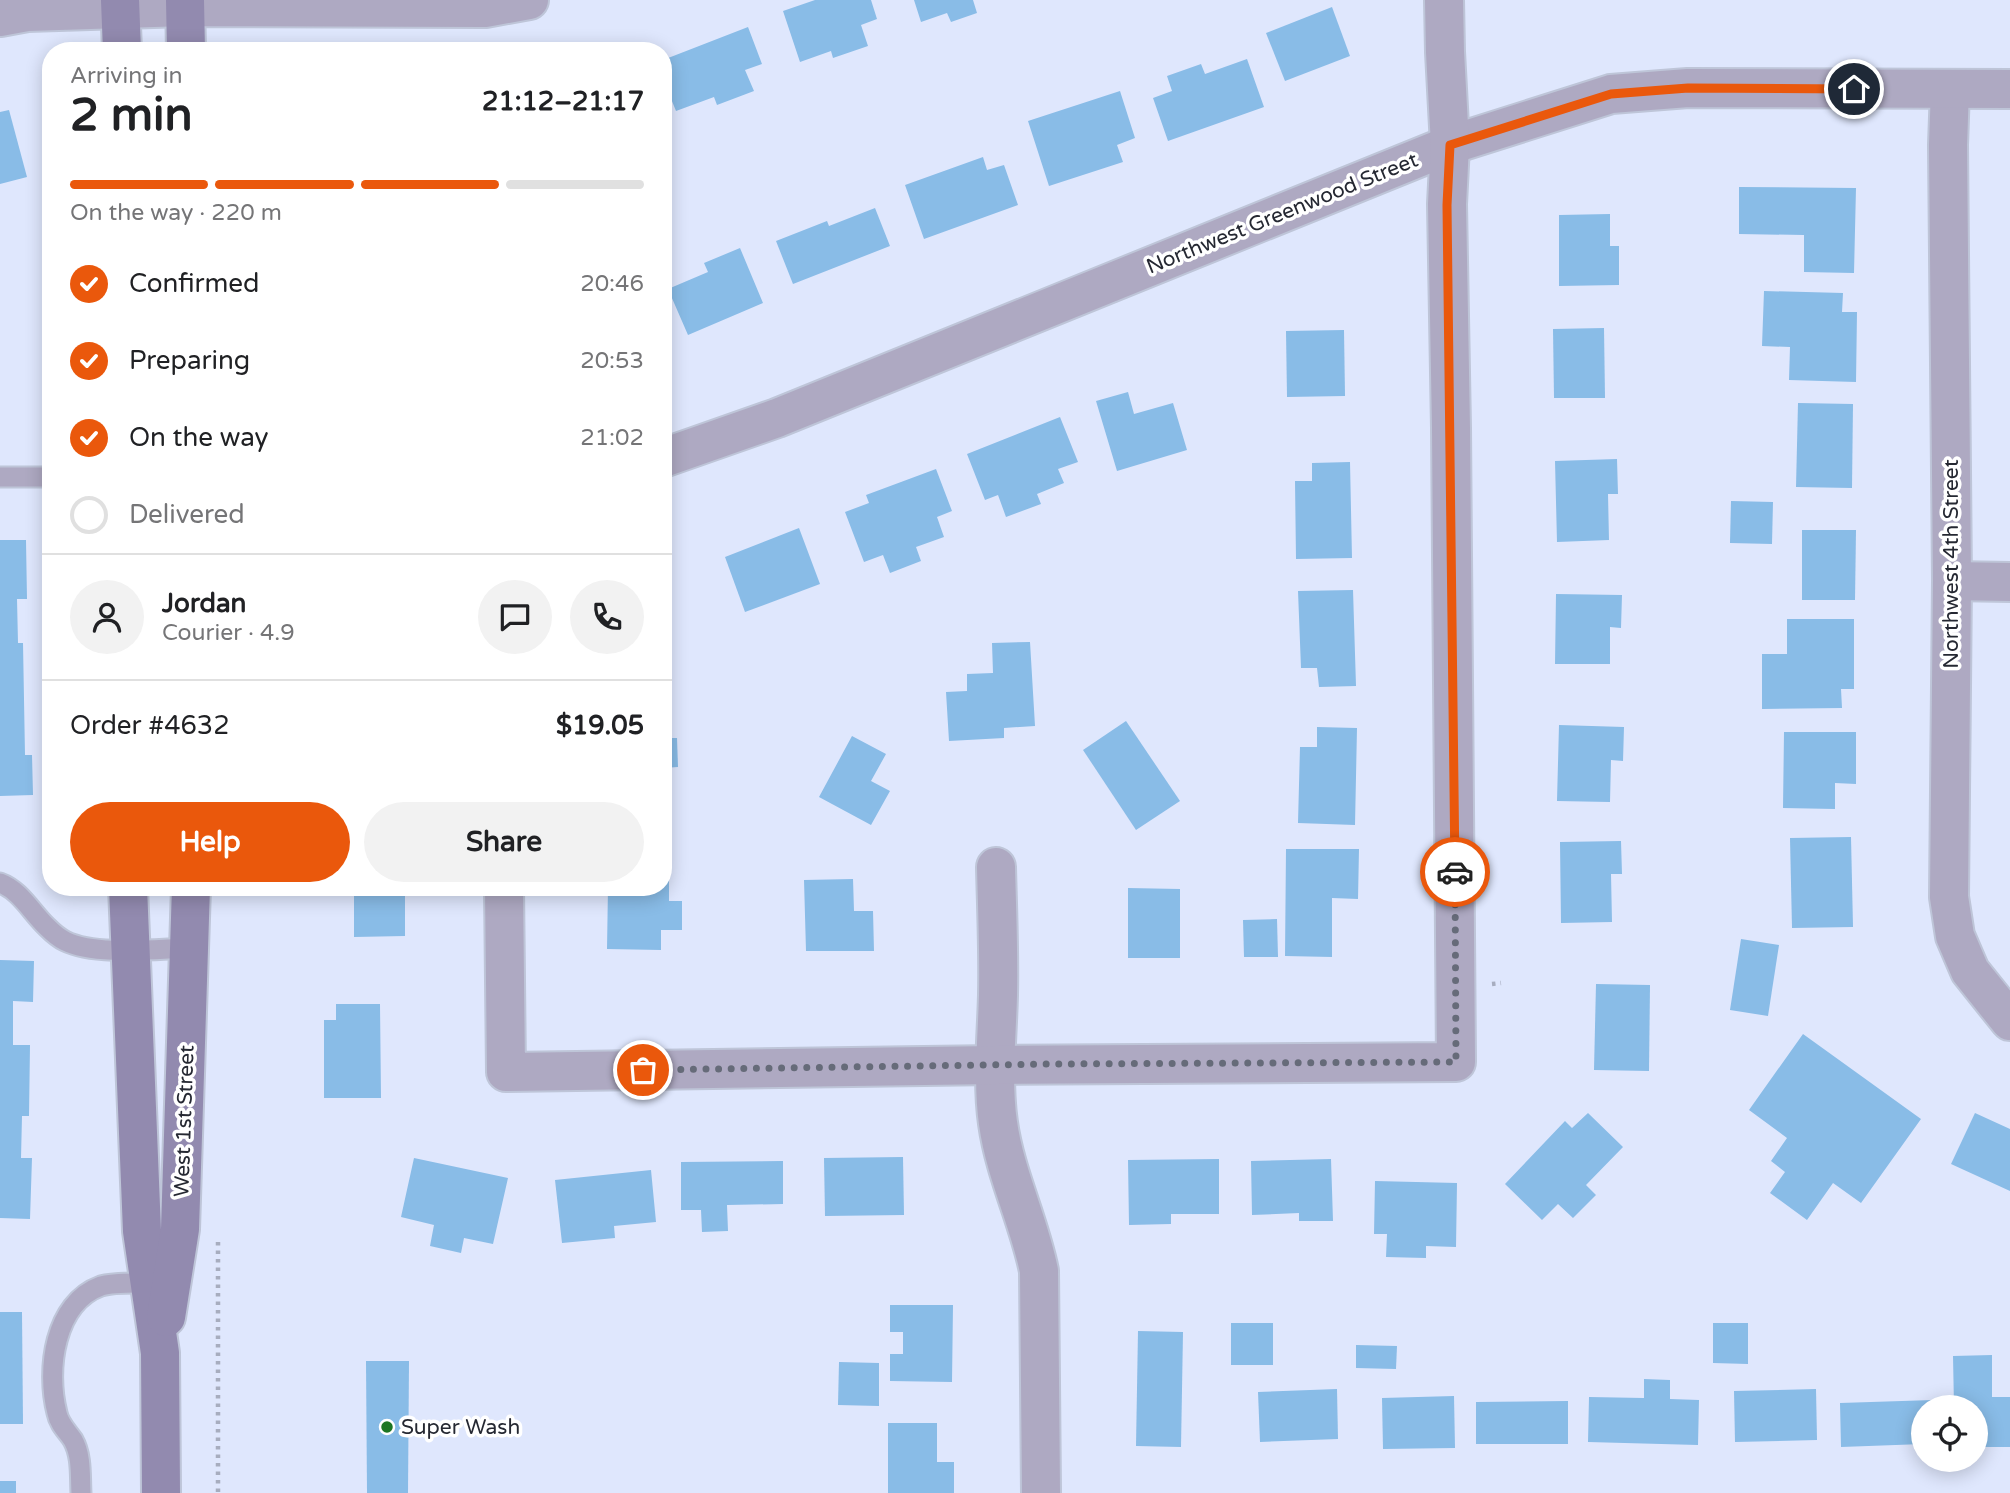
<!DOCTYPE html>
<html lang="en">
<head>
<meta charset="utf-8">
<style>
	:root { --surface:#fff; --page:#f2f2f2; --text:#202124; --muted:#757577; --line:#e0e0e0; --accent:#ea580c }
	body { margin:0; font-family:"Varela Round",sans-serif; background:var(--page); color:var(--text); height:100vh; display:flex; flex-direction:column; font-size:26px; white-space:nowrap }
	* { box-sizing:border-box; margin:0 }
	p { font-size:23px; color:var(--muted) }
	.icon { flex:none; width:38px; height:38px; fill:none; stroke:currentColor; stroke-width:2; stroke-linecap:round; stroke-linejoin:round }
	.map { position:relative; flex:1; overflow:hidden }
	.side { position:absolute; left:42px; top:42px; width:630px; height:854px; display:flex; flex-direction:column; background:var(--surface); border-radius:28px; box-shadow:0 4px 18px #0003 }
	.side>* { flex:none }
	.tools { position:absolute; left:1911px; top:1395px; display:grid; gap:14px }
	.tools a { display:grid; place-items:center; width:77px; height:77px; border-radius:50%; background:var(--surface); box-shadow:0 4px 18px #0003; font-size:35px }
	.pin { position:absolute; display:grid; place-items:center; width:60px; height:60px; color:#fff; margin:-30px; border:4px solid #fff; border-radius:50%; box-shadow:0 2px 7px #0007 }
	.courier { position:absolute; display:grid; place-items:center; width:70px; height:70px; margin:-35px; border:5px solid #ea580c; border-radius:50%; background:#fff; color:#222; box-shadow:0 2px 9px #0007 }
	.head em { font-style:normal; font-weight:800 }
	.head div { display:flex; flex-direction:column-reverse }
	.head { display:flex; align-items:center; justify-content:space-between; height:119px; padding:0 28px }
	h1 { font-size:46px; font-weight:800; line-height:52px }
	.bar { display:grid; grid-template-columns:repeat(4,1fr); gap:10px 7px; align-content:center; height:84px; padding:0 28px }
	.bar i { height:9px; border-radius:5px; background:var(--line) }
	.bar .on { background:var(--accent) }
	.bar p { grid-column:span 4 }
	.line { display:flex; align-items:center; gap:18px; padding:0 28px; border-top:2px solid var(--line) }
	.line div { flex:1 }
	.round { display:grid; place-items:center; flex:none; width:74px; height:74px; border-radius:37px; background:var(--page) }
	ol { padding:0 28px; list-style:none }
	li { display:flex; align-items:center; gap:21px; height:77px }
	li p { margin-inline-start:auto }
	li .icon { padding:7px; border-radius:50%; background:var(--accent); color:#fff; stroke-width:4 }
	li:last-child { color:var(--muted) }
	li i { width:38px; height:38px; border:4px solid var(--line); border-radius:50% }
	.action { display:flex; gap:14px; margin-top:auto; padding:14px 28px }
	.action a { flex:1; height:80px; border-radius:42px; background:var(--accent); color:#fff; font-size:28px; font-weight:800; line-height:80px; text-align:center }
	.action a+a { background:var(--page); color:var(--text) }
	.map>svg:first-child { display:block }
	.building { fill:#89bce7 }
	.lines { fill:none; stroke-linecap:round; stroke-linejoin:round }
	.service-casing { stroke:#bec5d8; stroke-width:23 }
	.minor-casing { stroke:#bec5d8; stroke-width:42 }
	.secondary-casing { stroke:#bec5d8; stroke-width:42 }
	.path { stroke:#a7adbf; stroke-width:4.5; stroke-dasharray:3.5 5; stroke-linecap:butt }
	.service { stroke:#aea9c2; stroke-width:19 }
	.minor { stroke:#aea9c2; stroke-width:38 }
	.secondary { stroke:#928aaf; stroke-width:38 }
	.done { stroke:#666b79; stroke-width:7; stroke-dasharray:0 12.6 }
	.route { stroke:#ea580c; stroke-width:9 }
	.poi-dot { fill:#1d7623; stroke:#fff; stroke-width:2.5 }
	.labels { text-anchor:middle; stroke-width:7; stroke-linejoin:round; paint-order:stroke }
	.street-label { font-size:21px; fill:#252832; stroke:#fff }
	.poi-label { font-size:21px; fill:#252832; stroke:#fff; text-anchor:start }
</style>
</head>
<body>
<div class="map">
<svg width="2010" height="1493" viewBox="0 0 2010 1493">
	<rect width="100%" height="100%" fill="#dfe7fd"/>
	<!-- building -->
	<g class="building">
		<polygon points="815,0 871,0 877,19 861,25 868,46 833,58 831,51 800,62 783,11"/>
		<polygon points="914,0 973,0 977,13 951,22 947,13 921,22"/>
		<polygon points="1332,7 1350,56 1285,81 1266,33"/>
		<polygon points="748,27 762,64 745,70 754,91 717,105 714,97 676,111 663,79 663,60"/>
		<polygon points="1247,59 1264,107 1168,141 1153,98 1172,91 1167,76 1201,64 1205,74"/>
		<polygon points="1120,91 1135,138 1117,145 1123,162 1049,186 1028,121"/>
		<polygon points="9,110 27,177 0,184 0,112"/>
		<polygon points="983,157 987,170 1004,165 1018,205 924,239 905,185"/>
		<polygon points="1739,187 1856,188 1854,273 1804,272 1804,235 1739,234"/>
		<polygon points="875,208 890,246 793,284 776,241 827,221 829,226"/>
		<polygon points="1610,214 1610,246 1619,246 1619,285 1559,286 1559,215"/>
		<polygon points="740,248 763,303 688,335 668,289 708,272 704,263"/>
		<polygon points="1764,291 1843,293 1842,312 1857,312 1856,382 1789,380 1790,347 1762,346"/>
		<polygon points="1604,328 1605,398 1554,398 1553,329"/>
		<polygon points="1344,330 1345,396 1287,397 1286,331"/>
		<polygon points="1128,392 1134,414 1173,403 1187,450 1117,471 1096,401"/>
		<polygon points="1798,403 1853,404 1852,488 1796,487"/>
		<polygon points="1060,417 1078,462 1058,469 1064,483 1037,494 1041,504 1006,517 998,495 985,500 967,454"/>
		<polygon points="1617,459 1618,494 1608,494 1609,540 1557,542 1555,461"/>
		<polygon points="1350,462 1352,558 1296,559 1295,481 1312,481 1312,463"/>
		<polygon points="936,469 952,511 937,517 944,537 916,547 921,561 890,573 883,555 864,562 845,512 869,503 866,495"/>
		<polygon points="1731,501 1773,502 1772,544 1730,543"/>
		<polygon points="799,528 820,584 745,612 725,557"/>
		<polygon points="1802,530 1856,530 1855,600 1802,600"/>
		<polygon points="0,540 26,540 27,599 17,599 18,643 23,643 25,755 32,755 33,795 0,796"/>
		<polygon points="1353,590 1356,686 1319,687 1317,668 1301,668 1298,591"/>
		<polygon points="1556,594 1622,595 1621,628 1610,627 1610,664 1555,664"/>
		<polygon points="663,609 670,609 669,668 663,668"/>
		<polygon points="1787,619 1854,619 1854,689 1841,689 1842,708 1762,709 1762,654 1787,654"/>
		<polygon points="1030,642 1035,726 1004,728 1004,738 949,741 946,692 967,691 967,674 993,673 992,643"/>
		<polygon points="1126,721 1180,801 1136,830 1083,750"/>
		<polygon points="1559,725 1624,727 1623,761 1611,760 1610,802 1557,801"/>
		<polygon points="1317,727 1357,728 1355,825 1298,823 1300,747 1317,747"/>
		<polygon points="1784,732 1856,732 1856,784 1835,783 1835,809 1783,808"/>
		<polygon points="852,736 886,754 871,781 890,791 871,825 819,797"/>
		<polygon points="663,738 677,738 678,767 663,768"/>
		<polygon points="1851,837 1853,927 1792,928 1790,838"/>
		<polygon points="1621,841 1622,874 1611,874 1612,922 1561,923 1560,842"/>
		<polygon points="1286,849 1359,849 1358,899 1332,898 1332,957 1285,956"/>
		<polygon points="663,873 669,873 669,901 682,901 682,930 661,930 661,950 607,949 608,887 663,887"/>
		<polygon points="853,879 854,911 873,911 874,951 806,951 804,880"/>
		<polygon points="354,887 405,887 405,936 354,937"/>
		<polygon points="1128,888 1180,889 1180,958 1128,958"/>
		<polygon points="1277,919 1278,957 1244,957 1243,920"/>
		<polygon points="1741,939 1779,945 1768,1016 1730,1010"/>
		<polygon points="0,960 34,961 33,1002 13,1001 13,1045 30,1045 29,1116 22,1116 21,1158 32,1158 30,1219 0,1218"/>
		<polygon points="1596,984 1650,985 1649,1071 1594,1070"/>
		<polygon points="336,1004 380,1004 381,1098 324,1098 324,1020 336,1020"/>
		<polygon points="1803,1034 1921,1119 1861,1203 1833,1183 1807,1220 1770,1193 1785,1172 1771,1161 1787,1138 1749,1110"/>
		<polygon points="1588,1113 1623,1147 1586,1185 1596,1195 1573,1218 1558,1204 1542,1220 1505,1184 1565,1121 1572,1128"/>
		<polygon points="1975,1113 2010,1129 2010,1191 1951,1164"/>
		<polygon points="903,1157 904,1215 825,1216 824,1158"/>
		<polygon points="414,1158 508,1178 493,1244 464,1238 461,1253 430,1246 434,1225 401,1217"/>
		<polygon points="1219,1159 1219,1214 1171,1214 1171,1224 1129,1225 1128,1160"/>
		<polygon points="1331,1159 1333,1221 1299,1221 1299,1213 1252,1215 1251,1161"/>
		<polygon points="783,1161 783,1204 727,1205 728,1231 702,1232 701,1210 681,1210 681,1162"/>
		<polygon points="651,1170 656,1222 614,1226 615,1238 562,1243 555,1180"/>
		<polygon points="1375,1181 1457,1183 1456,1247 1426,1246 1426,1258 1386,1257 1387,1234 1374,1234"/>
		<polygon points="890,1305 953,1305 952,1382 890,1381 890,1354 903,1354 903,1332 890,1332"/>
		<polygon points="0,1312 22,1312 23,1424 0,1424"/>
		<rect x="1231" y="1323" width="42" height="42"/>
		<polygon points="1713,1323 1748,1323 1748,1364 1713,1363"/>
		<polygon points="1138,1331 1183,1332 1181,1447 1136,1446"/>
		<polygon points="1356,1345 1397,1346 1396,1369 1356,1368"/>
		<polygon points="1992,1355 1992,1397 2010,1397 2010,1447 1976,1447 1976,1407 1954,1407 1953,1356"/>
		<polygon points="366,1361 409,1361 408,1493 367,1493"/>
		<polygon points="839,1362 879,1363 879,1406 838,1405"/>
		<polygon points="1644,1379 1670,1380 1670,1399 1699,1400 1698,1445 1588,1442 1589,1397 1644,1398"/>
		<polygon points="1337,1389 1338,1439 1260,1442 1258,1392"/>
		<polygon points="1816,1389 1817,1440 1735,1442 1734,1391"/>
		<polygon points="1454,1396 1455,1448 1383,1449 1382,1398"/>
		<polygon points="1933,1400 1933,1407 1923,1407 1923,1444 1841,1447 1840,1403"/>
		<polygon points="1568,1401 1568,1444 1476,1444 1476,1402"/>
		<polygon points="888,1423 937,1423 937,1462 954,1462 954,1493 888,1493"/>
		<rect x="0" y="1481" width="16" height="12"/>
	</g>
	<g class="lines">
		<!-- service casing -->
		<g class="service-casing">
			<g id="service">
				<polyline points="0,477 51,477"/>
				<path d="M 0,883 C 20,890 32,913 47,927 C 52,932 59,938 65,941 C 95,956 155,949 190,948"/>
				<path d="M 81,1493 C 80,1476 82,1456 73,1440 C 67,1431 59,1424 57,1413 C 46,1370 54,1303 101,1286 C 113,1282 136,1283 149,1283"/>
			</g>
		</g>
		<!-- minor casing -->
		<g class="minor-casing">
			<g id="minor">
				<polyline points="0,17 27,12 185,7 485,8 529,0"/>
				<polyline points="1950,89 1948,145 1952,581 1949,897 1955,936 1970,971 2010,1021"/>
				<polyline points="663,458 777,418 1450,145 1611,94 1688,88 2010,89"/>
				<polyline points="1952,581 2010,582"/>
				<path d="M 996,867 C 997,910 999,953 998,995 C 997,1037 992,1081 998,1123 C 1005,1174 1029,1221 1039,1271 L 1041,1493"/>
				<polyline points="504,887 506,1072 996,1065 1456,1062 1451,428 1447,204 1450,145 1445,52 1444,0"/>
			</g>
		</g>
		<!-- secondary casing -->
		<g class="secondary-casing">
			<g id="secondary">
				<polyline points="120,0 122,51"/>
				<polyline points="185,0 186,51"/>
				<polyline points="128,887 142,1231 160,1353 161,1493"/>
				<polyline points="166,1317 180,1229 191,887"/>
			</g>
		</g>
		<!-- path -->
		<g class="path">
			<polyline points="1492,984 1501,983"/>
			<polyline points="218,1242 218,1493"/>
		</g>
		<!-- service -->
		<use href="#service" class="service"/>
		<!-- minor -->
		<use href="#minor" class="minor"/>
		<!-- secondary -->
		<use href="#secondary" class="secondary"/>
	</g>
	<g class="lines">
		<!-- done -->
		<polyline class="done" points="643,1070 1054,1064 1456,1062 1455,872"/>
		<!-- route -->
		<polyline class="route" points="1455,872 1447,205 1450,145 1611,94 1688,88 1854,89"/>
	</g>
	<!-- markers -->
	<circle class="poi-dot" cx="387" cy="1427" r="7"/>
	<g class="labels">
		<!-- street labels -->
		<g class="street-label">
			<text transform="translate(1282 213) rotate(-22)" y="7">Northwest Greenwood Street</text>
			<text transform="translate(1951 564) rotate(-90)" y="7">Northwest 4th Street</text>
			<text transform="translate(184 1121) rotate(-88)" y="7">West 1st Street</text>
		</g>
		<!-- poi labels -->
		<g class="poi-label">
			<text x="401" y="1434">Super Wash</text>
		</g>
	</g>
</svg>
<div class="tools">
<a><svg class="icon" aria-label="locate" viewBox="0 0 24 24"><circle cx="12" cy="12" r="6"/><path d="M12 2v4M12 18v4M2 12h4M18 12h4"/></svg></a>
</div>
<div class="pin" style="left:643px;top:1070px;background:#ea580c"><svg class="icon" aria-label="bag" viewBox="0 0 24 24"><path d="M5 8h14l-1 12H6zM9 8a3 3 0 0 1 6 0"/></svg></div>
<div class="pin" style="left:1854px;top:89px;background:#1f2937"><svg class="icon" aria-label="home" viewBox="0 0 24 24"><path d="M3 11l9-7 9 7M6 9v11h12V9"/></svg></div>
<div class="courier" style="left:1455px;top:872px"><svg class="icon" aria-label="car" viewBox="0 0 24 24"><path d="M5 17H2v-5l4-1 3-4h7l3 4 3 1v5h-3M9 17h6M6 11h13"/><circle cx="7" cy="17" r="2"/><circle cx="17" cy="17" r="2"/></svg></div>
<section class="side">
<div class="head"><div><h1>2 min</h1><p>Arriving in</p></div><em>21:12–21:17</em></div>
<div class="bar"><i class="on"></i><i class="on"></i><i class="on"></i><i></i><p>On the way · 220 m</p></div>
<ol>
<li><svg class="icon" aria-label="check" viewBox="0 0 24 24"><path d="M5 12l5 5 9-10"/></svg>Confirmed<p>20:46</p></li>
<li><svg class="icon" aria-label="check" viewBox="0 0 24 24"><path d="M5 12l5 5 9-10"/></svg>Preparing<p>20:53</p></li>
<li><svg class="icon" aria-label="check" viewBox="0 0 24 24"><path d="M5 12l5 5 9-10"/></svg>On the way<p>21:02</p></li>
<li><i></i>Delivered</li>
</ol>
<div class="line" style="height:126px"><a class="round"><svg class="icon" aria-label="person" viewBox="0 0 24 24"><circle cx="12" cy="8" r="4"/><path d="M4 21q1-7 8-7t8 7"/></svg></a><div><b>Jordan</b><p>Courier · 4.9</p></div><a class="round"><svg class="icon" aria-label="chat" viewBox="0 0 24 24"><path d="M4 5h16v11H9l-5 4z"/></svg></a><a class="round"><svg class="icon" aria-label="phone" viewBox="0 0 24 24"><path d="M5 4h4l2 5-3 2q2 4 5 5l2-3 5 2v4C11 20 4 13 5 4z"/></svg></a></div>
<div class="line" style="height:91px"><div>Order #4632</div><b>$19.05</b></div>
<div class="action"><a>Help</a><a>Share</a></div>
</section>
</div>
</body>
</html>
